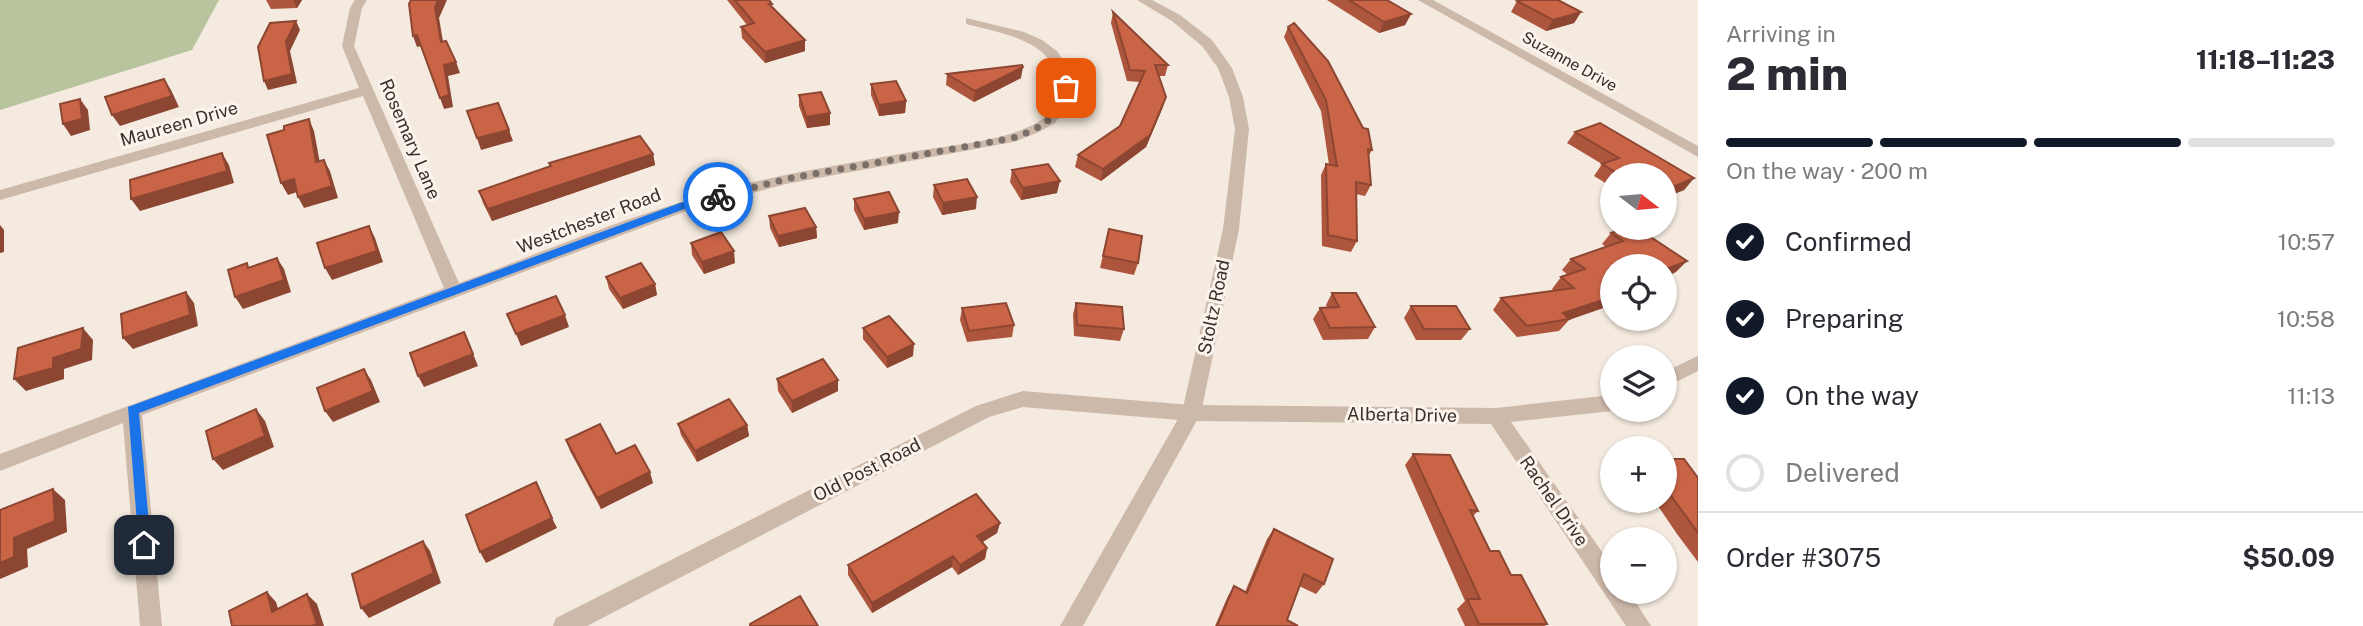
<!DOCTYPE html>
<html lang="en">
<head>
<meta charset="utf-8">
<style>
	:root { --surface:#fff; --page:#f2f2f3; --text:#2b2b33; --muted:#7c7c81; --line:#e1e1e2; --accent:#111827 }
	body { margin:0; font-family:"Public Sans",sans-serif; background:var(--page); color:var(--text); height:100vh; display:flex; flex-direction:column; font-size:26px; white-space:nowrap }
	* { box-sizing:border-box; margin:0 }
	p { font-size:23px; color:var(--muted) }
	.icon { flex:none; width:38px; height:38px; fill:none; stroke:currentColor; stroke-width:2; stroke-linecap:round; stroke-linejoin:round }
	.map { position:relative; flex:1; overflow:hidden }
	.panel { display:flex; flex-direction:column; background:var(--surface); width:665px }
	.panel>* { flex:none }
	.needle { width:46px; rotate:106deg }
	.buttons { position:absolute; left:1600px; top:163px; display:grid; gap:14px }
	.buttons a { display:grid; place-items:center; width:77px; height:77px; border-radius:50%; background:var(--surface); box-shadow:0 2px 5px #0004; font-size:35px }
	.pin { position:absolute; display:grid; place-items:center; width:60px; height:60px; color:#fff; margin:-30px; border-radius:14px; box-shadow:0 4px 10px #0006 }
	.courier { position:absolute; display:grid; place-items:center; width:70px; height:70px; margin:-35px; border:5px solid #1a73e8; border-radius:50%; background:#fff; color:#222; box-shadow:0 2px 9px #0007 }
	.head em { font-style:normal; font-weight:800 }
	.head div { display:flex; flex-direction:column-reverse }
	.head { display:flex; align-items:center; justify-content:space-between; height:119px; padding:0 28px }
	h1 { font-size:46px; font-weight:800; line-height:52px }
	.bar { display:grid; grid-template-columns:repeat(4,1fr); gap:10px 7px; align-content:center; height:84px; padding:0 28px }
	.bar i { height:9px; border-radius:5px; background:var(--line) }
	.bar .current { background:var(--accent) }
	.bar p { grid-column:span 4 }
	.line { display:flex; align-items:center; gap:18px; padding:0 28px; border-top:2px solid var(--line) }
	.line div { flex:1 }
	ol { padding:0 28px; list-style:none }
	li { display:flex; align-items:center; gap:21px; height:77px }
	li p { margin-inline-start:auto }
	li .icon { padding:7px; border-radius:50%; background:var(--accent); color:#fff; stroke-width:4 }
	li:last-child { color:var(--muted) }
	li i { width:38px; height:38px; border:4px solid var(--line); border-radius:50% }
	main { display:flex; flex:1; min-height:0 }
	.map>svg:first-child { display:block }
	.green { fill:#b8c49e }
	.lines { fill:none; stroke-linecap:round; stroke-linejoin:round }
	.minor { fill:#cdb9aa; fill-rule:evenodd }
	.tertiary { fill:#cdb9aa; fill-rule:evenodd }
	.wall { fill:#ae563d }
	.shaded-wall { fill:#8d4632 }
	.building { fill:#ca6447; stroke:#8d4632; stroke-width:2 }
	.route { fill:#1a73e8 }
	.done { stroke:#7b7069; stroke-width:7; stroke-dasharray:0 12.6 }
	.labels { text-anchor:middle; stroke-width:6; stroke-linejoin:round; paint-order:stroke }
	.far-street-label { font-size:16px; fill:#3a2f2a; stroke:#fbf4ec }
	.street-label { font-size:18px; fill:#3a2f2a; stroke:#fbf4ec }
</style>
</head>
<body>
<main>
<div class="map">
<svg width="1698" height="626" viewBox="0 0 1698 626">
	<rect width="100%" height="100%" fill="#f4eadf"/>
	<!-- green -->
	<polygon class="green" points="0,0 219,0 192,50 0,110"/>
	<g class="lines">
		<!-- minor -->
		<g class="minor">
			<path d="M 355,0 L 367,0 L 362,8 L 354,46 L 459,283 C 532,256 604,226 678,203 C 754,178 833,166 911,152 C 948,145 1026,141 1051,111 C 1058,103 1059,91 1058,81 C 1052,39 999,33 966,24 L 966,18 L 1024,32 L 1042,40 L 1057,51 L 1068,68 L 1072,85 L 1070,102 L 1055,123 L 1037,133 L 1013,142 L 786,184 L 689,210 L 142,415 L 162,626 L 140,626 L 123,423 L 0,471 L 0,454 L 444,288 L 363,96 L 0,200 L 0,190 L 359,88 L 342,46 L 350,8 Z"/>
			<polygon points="1418,0 1433,0 1698,146 1698,157"/>
			<polygon points="1698,356 1698,371 1664,388 1664,372"/>
			<polygon points="1023,391 1191,405 1496,408 1612,395 1612,410 1615,410 1612,411 1511,422 1612,566 1612,592 1629,592 1651,626 1626,626 1491,424 1191,421 1023,407 989,417 587,626 553,626 556,618 976,406"/>
		</g>
		<!-- tertiary -->
		<polygon class="tertiary" points="1137,0 1152,0 1180,15 1212,40 1232,68 1243,97 1249,129 1239,229 1201,413 1083,626 1060,626 1182,412 1223,229 1235,129 1229,97 1218,68 1202,46 1172,21"/>
	</g>
	<!-- wall -->
	<g class="wall">
		<polygon points="266,0 302,0 297,8 271,9"/>
		<polygon points="727,0 769,0 772,8 805,40 805,51 765,63 742,38 741,27 747,25"/>
		<polygon points="1327,0 1387,0 1411,14 1405,25 1379,33"/>
		<polygon points="1517,1 1581,12 1574,23 1546,31 1511,12"/>
		<polygon points="1113,12 1168,65 1165,76 1159,76 1166,97 1162,109 1146,147 1101,181 1075,167 1078,155 1120,126 1140,82 1127,81 1111,23"/>
		<polygon points="1288,27 1372,150 1368,157 1371,185 1365,196 1356,194 1357,241 1351,252 1322,246 1321,175 1326,164 1329,165 1321,111 1284,37"/>
		<polygon points="947,74 1021,78 974,102 946,85"/>
		<polygon points="871,84 906,101 905,113 879,116 871,95"/>
		<polygon points="799,95 830,125 807,128 799,106"/>
		<polygon points="1575,132 1694,178 1684,190 1664,198 1664,175 1612,175 1612,187 1594,176 1602,164 1567,143"/>
		<polygon points="653,154 655,165 492,221 483,203 479,191 550,167 549,163"/>
		<polygon points="1012,170 1057,193 1021,200 1010,182"/>
		<polygon points="934,185 976,209 942,215 933,197"/>
		<polygon points="854,199 898,223 864,230 854,210"/>
		<polygon points="769,216 816,227 817,238 779,247 770,228"/>
		<polygon points="1109,229 1138,263 1134,275 1100,268"/>
		<polygon points="1611,233 1676,272 1664,266 1569,320 1559,331 1517,337 1493,310 1501,298 1554,291 1552,289 1561,277 1568,275 1562,270 1571,259 1606,247 1602,244"/>
		<polygon points="691,243 735,263 704,274 692,255"/>
		<polygon points="606,277 655,284 657,295 623,309 609,289"/>
		<polygon points="1332,293 1375,327 1368,339 1323,340 1313,319 1320,308 1327,307 1326,305"/>
		<polygon points="1076,303 1124,329 1120,341 1074,336 1073,314"/>
		<polygon points="1411,306 1470,329 1461,340 1416,340 1404,318"/>
		<polygon points="962,308 1014,325 1012,337 967,342 960,320"/>
		<polygon points="863,328 913,356 887,368 863,339"/>
		<polygon points="777,379 838,391 792,413 778,391"/>
		<polygon points="678,424 747,425 749,436 697,462 681,435"/>
		<polygon points="566,440 616,454 653,483 601,509 570,451"/>
		<polygon points="1413,454 1478,511 1473,516 1490,551 1511,575 1547,624 1545,626 1465,626 1457,609 1465,601 1405,465"/>
		<polygon points="1664,459 1698,478 1698,562 1677,534 1654,500 1664,500"/>
		<polygon points="1000,523 997,533 982,542 987,548 985,559 958,575 952,567 872,613 848,575 848,565"/>
		<polygon points="1274,529 1324,584 1316,594 1299,586 1287,620 1298,626 1215,626 1228,596 1234,586 1245,592 1267,539"/>
	</g>
	<!-- shaded-wall -->
	<g class="shaded-wall">
		<polygon points="293,0 302,0 297,8"/>
		<polygon points="438,0 447,0 439,18 445,53 441,42 435,7"/>
		<polygon points="1581,12 1574,23 1546,31 1553,20"/>
		<polygon points="1411,14 1405,25 1379,33 1384,22"/>
		<polygon points="296,21 300,30 290,51 297,83 268,90 264,81 286,42"/>
		<polygon points="417,35 421,46 417,47 413,36"/>
		<polygon points="805,40 805,51 765,63 765,52"/>
		<polygon points="456,62 460,73 448,76 453,107 444,109 440,98 444,65"/>
		<polygon points="1023,67 1021,78 974,102 975,91"/>
		<polygon points="164,79 171,90 179,107 120,126 112,115"/>
		<polygon points="1166,97 1162,109 1146,147 1101,181 1103,169"/>
		<polygon points="80,99 88,110 90,130 71,136 63,124"/>
		<polygon points="906,101 905,113 879,116 879,105"/>
		<polygon points="830,113 830,125 807,128 806,117"/>
		<polygon points="309,119 314,131 322,174 316,162"/>
		<polygon points="509,130 513,141 481,150 477,138"/>
		<polygon points="222,153 229,165 234,183 140,211 131,199"/>
		<polygon points="653,154 655,165 492,221 488,209"/>
		<polygon points="324,160 330,171 338,198 304,208 298,197"/>
		<polygon points="1694,178 1684,190 1664,198 1664,193 1668,189"/>
		<polygon points="294,179 300,191 288,195 281,183"/>
		<polygon points="1060,181 1057,193 1021,200 1023,188"/>
		<polygon points="977,197 976,209 942,215 943,203"/>
		<polygon points="899,212 898,223 864,230 864,219"/>
		<polygon points="0,225 4,230 4,252 0,253"/>
		<polygon points="369,226 375,238 383,262 332,280 325,268"/>
		<polygon points="816,227 817,238 779,247 778,236"/>
		<polygon points="734,251 735,263 704,274 702,262"/>
		<polygon points="277,258 284,269 291,292 243,309 235,297"/>
		<polygon points="1687,261 1676,272 1664,278 1664,270"/>
		<polygon points="655,284 657,295 623,309 620,298"/>
		<polygon points="186,292 194,303 198,326 133,349 123,338"/>
		<polygon points="1612,297 1612,305 1569,320 1563,313"/>
		<polygon points="565,315 569,327 521,346 516,334"/>
		<polygon points="83,328 93,340 92,360 64,369 64,379 26,391 14,379"/>
		<polygon points="464,332 478,366 424,387 418,376"/>
		<polygon points="914,344 913,356 887,368 887,357"/>
		<polygon points="364,369 371,380 380,402 333,422 325,411"/>
		<polygon points="838,380 838,391 792,413 792,401"/>
		<polygon points="256,409 265,421 274,447 223,470 213,459"/>
		<polygon points="747,425 749,436 697,462 695,451"/>
		<polygon points="650,472 653,483 601,509 597,498"/>
		<polygon points="53,489 65,500 67,532 27,549 28,567 0,579 0,563 14,538"/>
		<polygon points="552,518 557,528 486,563 480,552"/>
		<polygon points="1000,523 997,533 975,547 977,536"/>
		<polygon points="423,541 430,551 441,583 369,618 361,608"/>
		<polygon points="987,548 985,559 958,575 960,565"/>
		<polygon points="953,556 952,567 872,613 872,603"/>
		<polygon points="267,592 276,602 282,622 272,612"/>
		<polygon points="307,594 317,604 324,626 312,626"/>
	</g>
	<!-- building -->
	<g class="building">
		<polygon points="411,0 438,0 435,7 441,42 446,41 456,62 444,65 449,95 440,98 417,35 413,36 409,4"/>
		<polygon points="735,0 769,0 772,4 769,4 805,40 765,52 741,27 754,23"/>
		<polygon points="1349,0 1387,0 1411,14 1384,22"/>
		<polygon points="1520,0 1558,0 1581,12 1553,20 1517,1"/>
		<polygon points="1113,12 1168,65 1155,65 1166,97 1150,135 1103,169 1078,155 1120,126 1145,71 1130,70"/>
		<polygon points="296,21 286,42 292,74 264,81 258,47 270,23"/>
		<polygon points="1294,23 1328,61 1363,128 1368,129 1372,150 1368,149 1371,185 1356,182 1357,241 1328,235 1326,164 1337,166 1326,100 1288,27"/>
		<polygon points="1022,65 1023,67 975,91 947,74"/>
		<polygon points="164,79 172,96 112,115 105,97"/>
		<polygon points="896,81 906,101 879,105 871,84"/>
		<polygon points="821,92 830,113 806,117 799,95"/>
		<polygon points="80,99 82,119 63,124 60,104"/>
		<polygon points="498,103 509,130 477,138 467,111"/>
		<polygon points="309,119 316,162 324,160 332,186 298,197 294,179 281,183 267,135 284,130 284,126"/>
		<polygon points="1600,123 1694,178 1668,189 1664,186 1664,175 1646,175 1644,174 1641,175 1620,175 1602,164 1619,158 1575,132"/>
		<polygon points="640,136 653,154 488,209 479,191 551,166 549,163"/>
		<polygon points="222,153 227,171 131,199 130,180"/>
		<polygon points="1048,164 1060,181 1023,188 1012,170"/>
		<polygon points="967,179 977,197 943,203 934,185"/>
		<polygon points="889,192 899,212 864,219 854,199"/>
		<polygon points="805,208 816,227 778,236 769,216"/>
		<polygon points="369,226 377,251 325,268 317,243"/>
		<polygon points="1624,228 1637,228 1687,261 1664,270 1664,266 1612,266 1612,297 1563,313 1569,319 1527,326 1501,298 1574,288 1561,277 1585,269 1571,259 1623,241 1611,233"/>
		<polygon points="1109,229 1142,236 1138,263 1103,256"/>
		<polygon points="721,232 734,251 702,262 691,243"/>
		<polygon points="277,258 284,280 235,297 228,270 247,263 248,268"/>
		<polygon points="641,263 655,284 620,298 606,277"/>
		<polygon points="186,292 190,315 123,338 121,314"/>
		<polygon points="1332,293 1356,293 1375,327 1330,328 1320,308 1339,307"/>
		<polygon points="556,296 565,315 516,334 507,314"/>
		<polygon points="1006,303 1014,325 969,331 962,308"/>
		<polygon points="1076,303 1122,307 1124,329 1077,325"/>
		<polygon points="1411,306 1456,306 1470,329 1424,329"/>
		<polygon points="889,316 914,344 887,357 863,328"/>
		<polygon points="83,328 81,349 53,358 53,368 14,379 18,348"/>
		<polygon points="464,332 473,354 418,376 410,353"/>
		<polygon points="823,359 838,380 792,401 777,379"/>
		<polygon points="364,369 373,391 325,411 317,388"/>
		<polygon points="729,399 747,425 695,451 678,424"/>
		<polygon points="256,409 265,436 213,459 206,431"/>
		<polygon points="600,424 616,454 635,445 650,472 597,498 566,440"/>
		<polygon points="1413,454 1450,455 1478,511 1470,510 1490,551 1499,551 1511,575 1521,575 1547,624 1479,624 1467,599 1480,599"/>
		<polygon points="1664,459 1684,459 1698,478 1698,533 1664,486"/>
		<polygon points="536,482 552,518 480,552 466,515"/>
		<polygon points="53,489 55,521 14,538 14,557 0,563 0,510"/>
		<polygon points="976,494 1000,523 977,536 987,548 960,565 953,556 872,603 848,565"/>
		<polygon points="1274,529 1333,559 1324,584 1304,574 1287,620 1298,626 1217,626 1234,586 1247,593"/>
		<polygon points="423,541 434,573 361,608 352,574"/>
		<polygon points="267,592 272,612 307,594 317,624 312,626 232,626 229,611"/>
		<polygon points="800,596 818,626 750,626 750,624"/>
	</g>
	<!-- route -->
	<polygon class="route" points="718,194 723,197 721,199 687,208 139,413 151,545 144,552 139,550 128,407 680,203"/>
	<g class="lines">
		<!-- done -->
		<path class="done" d="M 718,197 L 786,179 L 1013,138 C 1045,126 1055,121 1066,88"/>
	</g>
	<g class="labels">
		<!-- far-street labels -->
		<g class="far-street-label">
			<text transform="translate(1570 61) rotate(29)" y="6">Suzanne Drive</text>
		</g>
		<!-- street labels -->
		<g class="street-label">
			<text transform="translate(179 124) rotate(-16)" y="6">Maureen Drive</text>
			<text transform="translate(410 139) rotate(67)" y="6">Rosemary Lane</text>
			<text transform="translate(589 221) rotate(-21)" y="6">Westchester Road</text>
			<text transform="translate(1214 307) rotate(-78)" y="6">Stoltz Road</text>
			<text transform="translate(1402 415) rotate(1)" y="6">Alberta Drive</text>
			<text transform="translate(867 470) rotate(-27)" y="6">Old Post Road</text>
			<text transform="translate(1554 501) rotate(55)" y="6">Rachel Drive</text>
		</g>
	</g>
</svg>
<div class="buttons">
<a><svg class="needle" viewBox="-14 -14 28 28"><path d="M0-13l5 13h-10z" fill="#e53935"/><path d="M0 13l5-13h-10z" fill="#7c7c81"/></svg></a>
<a><svg class="icon" aria-label="locate" viewBox="0 0 24 24"><circle cx="12" cy="12" r="6"/><path d="M12 2v4M12 18v4M2 12h4M18 12h4"/></svg></a>
<a><svg class="icon" aria-label="layers" viewBox="0 0 24 24"><path d="M12 4l9 5-9 5-9-5zM3 14l9 5 9-5"/></svg></a>
<a>+</a>
<a>−</a>
</div>
<div class="pin" style="left:1066px;top:88px;background:#ea580c"><svg class="icon" aria-label="bag" viewBox="0 0 24 24"><path d="M5 8h14l-1 12H6zM9 8a3 3 0 0 1 6 0"/></svg></div>
<div class="pin" style="left:144px;top:545px;background:#1f2937"><svg class="icon" aria-label="home" viewBox="0 0 24 24"><path d="M3 11l9-7 9 7M6 9v11h12V9"/></svg></div>
<div class="courier" style="left:718px;top:197px"><svg class="icon" aria-label="bike" viewBox="0 0 24 24"><circle cx="6" cy="16" r="4"/><circle cx="18" cy="16" r="4"/><path d="M6 16l4-8h5l3 8M10 8l3 8H6M13 5h3"/></svg></div>
</div>
<section class="panel">
<div class="head"><div><h1>2 min</h1><p>Arriving in</p></div><em>11:18–11:23</em></div>
<div class="bar"><i class="current"></i><i class="current"></i><i class="current"></i><i></i><p>On the way · 200 m</p></div>
<ol>
<li><svg class="icon" aria-label="check" viewBox="0 0 24 24"><path d="M5 12l5 5 9-10"/></svg>Confirmed<p>10:57</p></li>
<li><svg class="icon" aria-label="check" viewBox="0 0 24 24"><path d="M5 12l5 5 9-10"/></svg>Preparing<p>10:58</p></li>
<li><svg class="icon" aria-label="check" viewBox="0 0 24 24"><path d="M5 12l5 5 9-10"/></svg>On the way<p>11:13</p></li>
<li><i></i>Delivered</li>
</ol>
<div class="line" style="height:91px"><div>Order #3075</div><b>$50.09</b></div>
</section>
</main>
</body>
</html>
